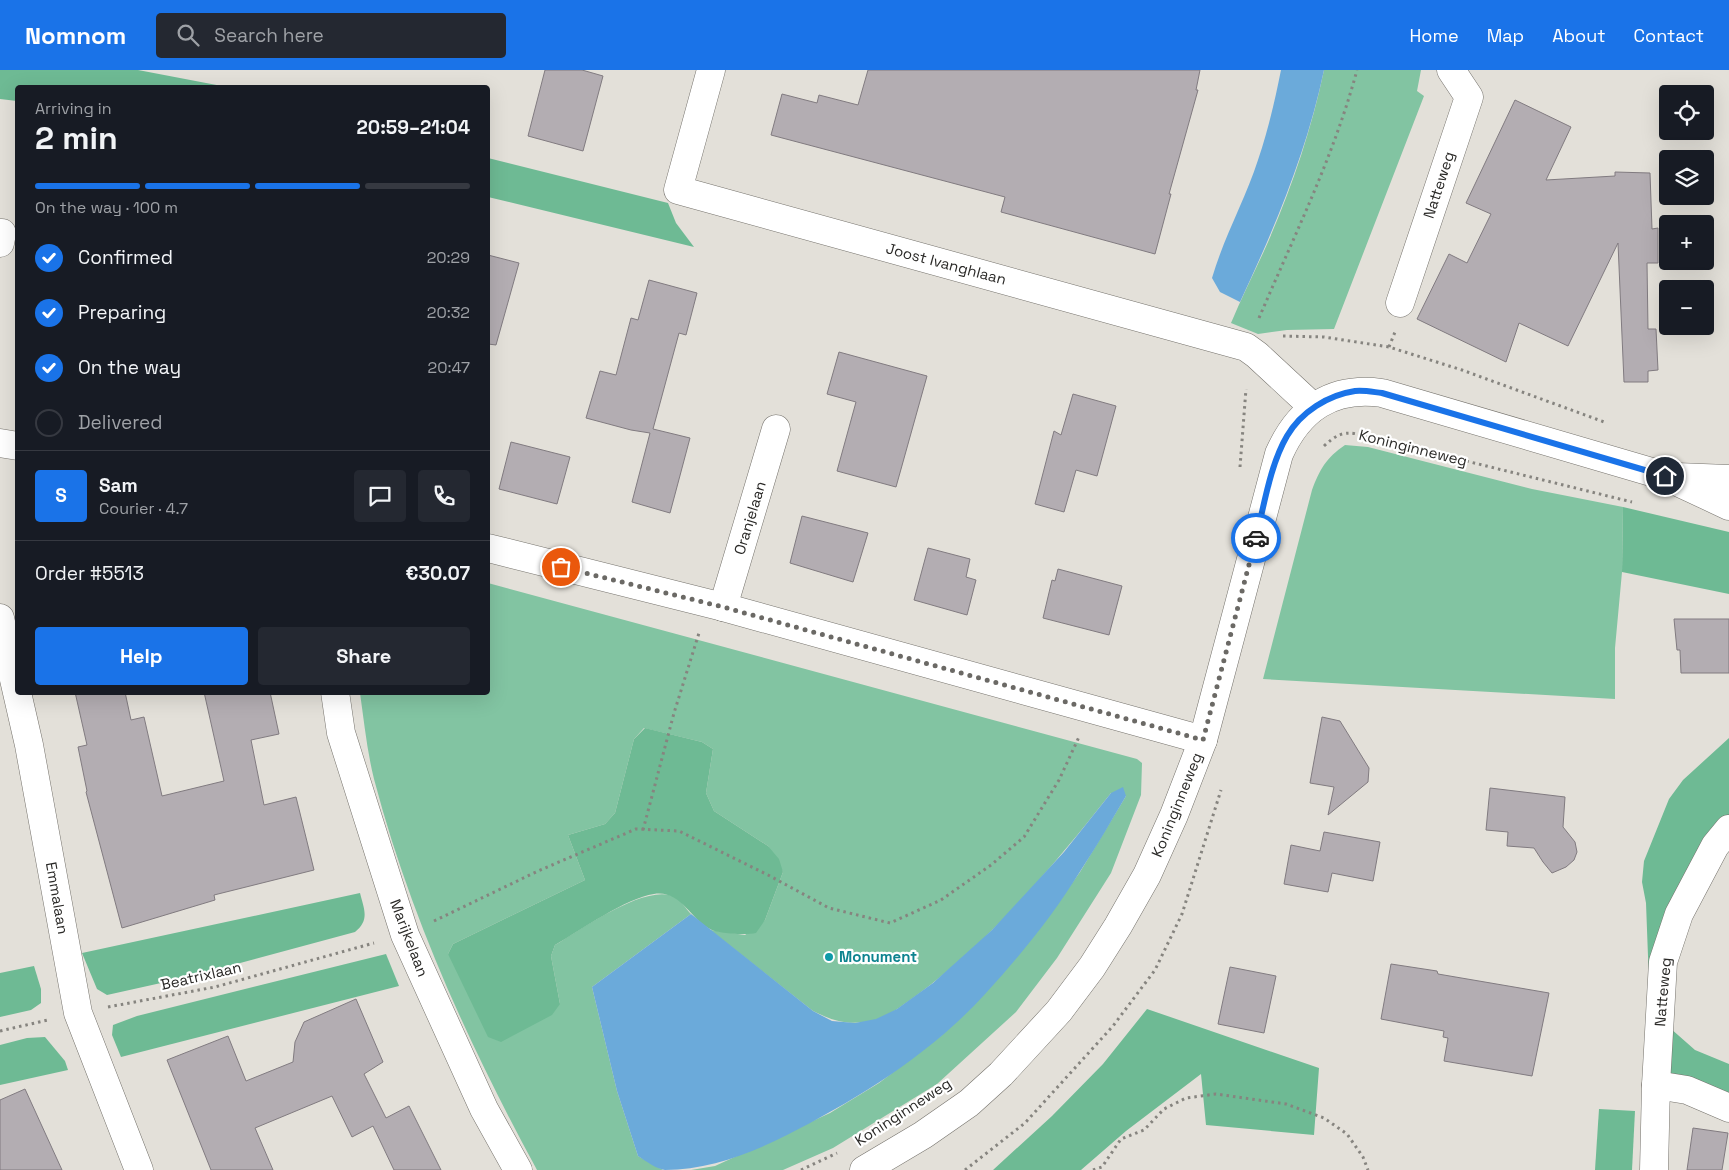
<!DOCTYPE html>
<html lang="en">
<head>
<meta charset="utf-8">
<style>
	:root { --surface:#171b24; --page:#242831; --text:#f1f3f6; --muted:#9ea1a6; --line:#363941; --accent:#1a73e8 }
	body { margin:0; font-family:"Space Grotesk",sans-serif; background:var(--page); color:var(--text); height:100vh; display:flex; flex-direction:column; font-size:19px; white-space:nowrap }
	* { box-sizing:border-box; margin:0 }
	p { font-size:16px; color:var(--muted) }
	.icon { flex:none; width:28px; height:28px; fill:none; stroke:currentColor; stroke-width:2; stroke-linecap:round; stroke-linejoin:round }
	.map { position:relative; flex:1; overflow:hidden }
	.drawer { position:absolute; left:15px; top:15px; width:475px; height:610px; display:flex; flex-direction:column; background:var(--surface); border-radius:5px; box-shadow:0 5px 20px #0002 }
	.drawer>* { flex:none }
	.fabs { position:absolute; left:1659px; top:15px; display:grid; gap:10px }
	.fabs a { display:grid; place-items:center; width:55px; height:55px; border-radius:5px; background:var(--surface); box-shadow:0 5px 20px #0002; font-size:25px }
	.pin { position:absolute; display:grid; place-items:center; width:42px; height:42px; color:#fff; margin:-21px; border:2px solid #fff; border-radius:50%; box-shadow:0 1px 5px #0007 }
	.courier { position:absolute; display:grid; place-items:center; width:50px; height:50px; margin:-25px; border:4px solid #1a73e8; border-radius:50%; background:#fff; color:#222; box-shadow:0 1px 6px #0007 }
	.summary em { font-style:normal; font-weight:800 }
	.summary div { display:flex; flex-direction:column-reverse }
	.summary { display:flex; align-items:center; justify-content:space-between; height:85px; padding:0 20px }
	h1 { font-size:32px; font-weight:800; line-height:38px }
	.bar { display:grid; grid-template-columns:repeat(4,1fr); gap:8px 5px; align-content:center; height:60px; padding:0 20px }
	.bar i { height:6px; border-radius:4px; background:var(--line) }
	.bar .on { background:var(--accent) }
	.bar p { grid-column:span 4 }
	.line { display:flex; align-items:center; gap:12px; padding:0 20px; border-top:1px solid var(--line) }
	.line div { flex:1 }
	.round { display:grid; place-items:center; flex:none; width:52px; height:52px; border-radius:5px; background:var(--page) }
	ol { padding:0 20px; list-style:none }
	li { display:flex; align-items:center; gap:15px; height:55px }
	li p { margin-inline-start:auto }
	li .icon { padding:5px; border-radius:50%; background:var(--accent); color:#fff; stroke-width:4 }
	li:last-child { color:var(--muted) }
	li i { width:28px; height:28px; border:2px solid var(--line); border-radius:50% }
	.cta { display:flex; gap:10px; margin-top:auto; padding:10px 20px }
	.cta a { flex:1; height:58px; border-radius:5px; background:var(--accent); color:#fff; font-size:20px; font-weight:800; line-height:58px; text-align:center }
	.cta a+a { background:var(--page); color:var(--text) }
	header { display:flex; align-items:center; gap:30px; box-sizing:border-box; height:70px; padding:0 25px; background:var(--accent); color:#fff }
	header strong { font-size:24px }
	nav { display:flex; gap:28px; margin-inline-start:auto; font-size:18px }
	.search { width:350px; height:45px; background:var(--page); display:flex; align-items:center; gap:12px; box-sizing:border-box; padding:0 18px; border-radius:5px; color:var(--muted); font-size:19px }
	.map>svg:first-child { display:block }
	.green { fill:#82c4a2 }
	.forest { fill:#6eba94 }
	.water { fill:#6baada }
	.building { fill:#b3adb2; stroke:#817b80 }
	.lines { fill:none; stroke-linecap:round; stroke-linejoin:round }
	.street-casing { stroke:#75726c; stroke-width:29 }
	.secondary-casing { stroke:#75726c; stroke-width:29 }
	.path { stroke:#86847f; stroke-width:3; stroke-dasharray:2.5 4; stroke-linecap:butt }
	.street { stroke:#fff; stroke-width:28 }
	.secondary { stroke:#fff; stroke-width:28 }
	.done { stroke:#6b6965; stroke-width:5; stroke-dasharray:0 9 }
	.route { stroke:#1a73e8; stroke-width:6 }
	.culture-dot { fill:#0f9aa8; stroke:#fff; stroke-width:2 }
	.labels { text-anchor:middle; stroke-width:4.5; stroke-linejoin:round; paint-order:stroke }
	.street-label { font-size:15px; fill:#2a2927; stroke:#fff }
	.culture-label { font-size:15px; font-weight:bold; fill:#0d838f; stroke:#fff; text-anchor:start }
</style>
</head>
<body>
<header>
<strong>Nomnom</strong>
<div class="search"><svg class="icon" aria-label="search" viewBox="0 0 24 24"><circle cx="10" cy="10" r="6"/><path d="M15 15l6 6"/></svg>Search here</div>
<nav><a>Home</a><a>Map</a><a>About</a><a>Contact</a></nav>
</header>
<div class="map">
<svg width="1729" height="1100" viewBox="0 0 1729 1100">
	<rect width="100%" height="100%" fill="#e3e0d9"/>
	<!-- green -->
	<g class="green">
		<path d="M 1324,0 L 1421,0 L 1417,21 L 1424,26 L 1334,259 L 1287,260 L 1258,264 L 1231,253 C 1241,229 1253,205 1264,181 C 1290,123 1311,62 1324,0 Z"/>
		<path d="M 1345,375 L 1368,377 L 1532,419 L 1623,437 L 1622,502 L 1615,578 L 1615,629 L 1263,609 L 1312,420 C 1320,399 1326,388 1345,375 Z"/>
		<path d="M 488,513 L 1137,689 L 1142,693 L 1141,725 L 1111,803 L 1057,888 L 1016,942 L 937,1014 L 833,1078 L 783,1100 L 691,1100 L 715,1096 L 830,1043 L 879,1013 L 942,965 L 1040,858 L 1080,802 L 1126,726 L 1111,723 C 1053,796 992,870 917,925 C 904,934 890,946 875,950 C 850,956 835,952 813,941 L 710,860 L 745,865 L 765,850 L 783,802 L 768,776 L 714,741 L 706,723 L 713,679 L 702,672 L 644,658 L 634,669 L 615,743 L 605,754 L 568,765 L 585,810 L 453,874 L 448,884 L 560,934 L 551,886 L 555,875 C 580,860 647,812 675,827 C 681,830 686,839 691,844 L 592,917 L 617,1021 L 638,1086 L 663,1100 L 537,1100 C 469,975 410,846 374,709 C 367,681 364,651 360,623 L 488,622 Z"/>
	</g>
	<!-- forest -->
	<g class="forest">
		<polygon points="0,0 138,0 227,17 18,18 17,31 0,29"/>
		<polygon points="488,88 668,133 676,153 694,177 488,127"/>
		<polygon points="1623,437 1729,462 1729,524 1622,502"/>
		<path d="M 645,658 L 702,672 L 713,679 L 706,723 L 714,741 L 768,776 L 779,789 L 783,802 L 765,850 L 756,863 C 746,865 718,864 710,859 C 690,849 681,820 654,824 C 626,828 581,860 555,875 L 551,886 L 560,934 L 552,945 L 501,972 L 488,967 L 448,884 L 453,874 L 585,810 L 568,765 L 605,754 L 615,743 L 634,669 Z"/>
		<polygon points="1729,668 1729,750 1649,913 1646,833 1642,812 1644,791 1669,729 1683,710"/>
		<path d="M 360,823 C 364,839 370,850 355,862 L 188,907 L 107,925 L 97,919 L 82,883 Z"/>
		<polygon points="386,884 399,916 121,987 112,965 113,955 137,946"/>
		<polygon points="34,896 41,919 41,933 31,940 0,947 0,903"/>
		<polygon points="1147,939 1319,998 1314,1065 1206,1055 1201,1004 1126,1061 1081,1100 993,1100 1052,1046 1103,994"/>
		<polygon points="1670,958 1695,980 1729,994 1729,1033 1666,1002"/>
		<polygon points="45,967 65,991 68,1000 0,1015 0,975 27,968"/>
		<polygon points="1599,1039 1635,1041 1632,1100 1595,1100"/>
	</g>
	<!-- water -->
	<g class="water">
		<path d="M 1281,0 L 1324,0 C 1307,81 1275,157 1240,232 L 1220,222 L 1212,208 C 1224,167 1245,130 1258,90 C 1268,61 1275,30 1281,0 Z"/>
		<path d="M 1123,717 L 1126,726 C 1111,751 1097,776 1081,800 C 1054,844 1021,885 986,923 C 932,983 858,1029 787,1065 C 750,1084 707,1100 665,1100 C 656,1099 646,1091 638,1086 L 617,1021 L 592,917 L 691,844 L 813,941 L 832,951 L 855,953 L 876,949 L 897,939 L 933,913 L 992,860 L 1064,782 L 1111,723 Z"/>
	</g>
	<!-- building -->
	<g class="building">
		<polygon points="545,0 582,0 603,6 583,81 528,66"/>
		<polygon points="868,0 1200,0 1196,20 1198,20 1169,124 1171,124 1155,184 1001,142 1005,127 771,65 782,24 817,33 819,25 858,35"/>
		<polygon points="1515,30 1571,57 1546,110 1615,106 1615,102 1650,103 1652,159 1658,158 1658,193 1647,193 1648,259 1656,259 1658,300 1648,301 1648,312 1624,312 1618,173 1568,276 1519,253 1506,292 1417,249 1449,184 1467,193 1491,144 1466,133"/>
		<polygon points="488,185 519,193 496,275 488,274"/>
		<polygon points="649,210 697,223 686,265 679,263 653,359 690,368 670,443 632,432 650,363 631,360 586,348 600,301 616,305 631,248 638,250"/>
		<polygon points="839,282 927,306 896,417 837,401 856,332 827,324"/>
		<polygon points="1073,324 1116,336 1097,406 1076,400 1064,442 1035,434 1054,361 1061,365"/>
		<polygon points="511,372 570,387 557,434 499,419"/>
		<polygon points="802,446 868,463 853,512 790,493"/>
		<polygon points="928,478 970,489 966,507 976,510 967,545 914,530"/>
		<polygon points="1058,499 1122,516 1109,565 1043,548 1052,510 1055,511"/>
		<polygon points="1674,549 1729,549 1729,603 1681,603 1680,580 1677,580"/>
		<polygon points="75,622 125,622 131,650 144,647 162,726 224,711 204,622 270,622 279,664 251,670 264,735 296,727 314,800 214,825 215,830 122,858 86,722 87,721 78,677 87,675"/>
		<polygon points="1322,647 1340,651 1369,698 1368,712 1328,745 1334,717 1310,713"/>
		<polygon points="1490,718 1565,727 1563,757 1575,772 1577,782 1574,790 1566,797 1552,803 1543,792 1534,778 1507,776 1508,762 1486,760"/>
		<polygon points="1324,762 1380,772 1373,811 1332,803 1328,822 1284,814 1291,775 1320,781"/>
		<polygon points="1391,894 1437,901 1438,904 1549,923 1532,1006 1444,991 1448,968 1443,967 1444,961 1381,949"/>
		<polygon points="1230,897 1276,906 1264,963 1218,954"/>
		<polygon points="356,929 383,992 364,1004 386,1048 409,1036 441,1100 394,1100 373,1056 352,1067 332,1026 255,1058 273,1100 211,1100 167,990 228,966 246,1011 293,992 295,972 304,952"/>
		<polygon points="25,1019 62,1100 0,1100 0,1030"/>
		<polygon points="1693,1058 1728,1063 1722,1100 1687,1100"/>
	</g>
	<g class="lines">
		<!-- street casing -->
		<g class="street-casing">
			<g id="street">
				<polyline points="711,0 678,120 1246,277 1257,285 1313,337"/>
				<polyline points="0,173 2,163"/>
				<polyline points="1400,233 1469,27 1451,0"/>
				<polyline points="0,373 18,376"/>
				<polyline points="488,478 723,537 1203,670"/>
				<polyline points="723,537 776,359"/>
				<polyline points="0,548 29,675 78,943 139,1100"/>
				<polyline points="335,622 341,663 405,865 484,1039 518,1100"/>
				<polyline points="1656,1015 1687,1020 1729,1038"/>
				<polyline points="1654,1100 1656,1015 1663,892 1679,844 1715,776 1729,759"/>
			</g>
		</g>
		<!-- secondary casing -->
		<g class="secondary-casing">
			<g id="secondary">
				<polyline points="1677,407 1729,409"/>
				<path d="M 864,1100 L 923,1065 L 969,1033 L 1001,1004 L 1059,941 L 1092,897 L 1118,856 L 1147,805 L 1174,745 L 1203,670 L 1279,384 C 1299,339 1332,316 1382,323 L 1665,406 L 1729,436"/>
			</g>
		</g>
		<!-- path -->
		<g class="path">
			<path d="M 1259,248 C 1294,166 1334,86 1357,0"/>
			<polyline points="1283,266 1324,267 1389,277 1462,300 1607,353"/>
			<polyline points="1389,277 1395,262"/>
			<path d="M 1324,376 C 1335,366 1342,361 1357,364 L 1632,432"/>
			<polyline points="1240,397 1246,319"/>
			<polyline points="643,760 674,643 699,563"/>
			<polyline points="434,851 538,801 636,759 679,761 768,805 829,838 890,853 941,830 991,795 1024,767 1059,710 1079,667"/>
			<polyline points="108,937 215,917 374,873"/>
			<polyline points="0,961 48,950"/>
			<polyline points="801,1100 837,1083"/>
			<polyline points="965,1100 1025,1053 1113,956 1155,900 1182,844 1221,720"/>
			<polyline points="1093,1100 1102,1097 1121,1069 1144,1060 1164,1039 1186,1028 1216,1024 1286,1034 1324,1048 1347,1064 1363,1087 1368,1100"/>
		</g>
		<!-- street -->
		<use href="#street" class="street"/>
		<!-- secondary -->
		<use href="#secondary" class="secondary"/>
	</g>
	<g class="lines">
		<!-- done -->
		<polyline class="done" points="561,497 723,537 1203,670 1256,468"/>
		<!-- route -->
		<path class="route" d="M 1256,468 C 1264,436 1270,395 1287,366 C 1301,342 1328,325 1355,321 C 1364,320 1373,322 1382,323 L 1665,406"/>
	</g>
	<!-- markers -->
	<circle class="culture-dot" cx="829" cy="887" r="5"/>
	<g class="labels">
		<!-- street labels -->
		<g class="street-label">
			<text transform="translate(1439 115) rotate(-72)" y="5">Natteweg</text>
			<text transform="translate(946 194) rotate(15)" y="5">Joost Ivanghlaan</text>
			<text transform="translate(1413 378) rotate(14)" y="5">Koninginneweg</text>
			<text transform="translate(750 448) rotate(-73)" y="5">Oranjelaan</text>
			<text transform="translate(1177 735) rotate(-68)" y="5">Koninginneweg</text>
			<text transform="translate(57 828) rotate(80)" y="5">Emmalaan</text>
			<text transform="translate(409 868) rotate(69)" y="5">Marijkelaan</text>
			<text transform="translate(201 906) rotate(-13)" y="5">Beatrixlaan</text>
			<text transform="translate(1663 922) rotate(-85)" y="5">Natteweg</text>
			<text transform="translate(903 1042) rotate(-33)" y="5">Koninginneweg</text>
		</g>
		<!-- culture labels -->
		<g class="culture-label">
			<text x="839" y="892">Monument</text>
		</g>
	</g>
</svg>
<div class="fabs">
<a><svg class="icon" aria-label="locate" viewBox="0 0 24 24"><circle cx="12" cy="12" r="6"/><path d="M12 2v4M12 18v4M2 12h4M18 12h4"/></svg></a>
<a><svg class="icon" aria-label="layers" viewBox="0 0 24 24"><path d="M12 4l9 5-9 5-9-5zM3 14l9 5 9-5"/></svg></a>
<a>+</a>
<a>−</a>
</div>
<div class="pin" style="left:561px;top:497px;background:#ea580c"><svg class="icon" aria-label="bag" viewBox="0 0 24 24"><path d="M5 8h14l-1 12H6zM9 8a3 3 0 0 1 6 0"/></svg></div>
<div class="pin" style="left:1665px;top:406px;background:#1f2937"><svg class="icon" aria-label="home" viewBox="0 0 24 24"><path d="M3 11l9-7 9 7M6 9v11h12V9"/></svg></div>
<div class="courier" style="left:1256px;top:468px"><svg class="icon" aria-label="car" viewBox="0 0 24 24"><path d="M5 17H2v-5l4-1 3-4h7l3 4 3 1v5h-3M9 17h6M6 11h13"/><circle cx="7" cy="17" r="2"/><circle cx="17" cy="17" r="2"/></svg></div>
<section class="drawer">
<div class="summary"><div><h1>2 min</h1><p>Arriving in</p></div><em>20:59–21:04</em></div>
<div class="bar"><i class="on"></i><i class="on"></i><i class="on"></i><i></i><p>On the way · 100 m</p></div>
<ol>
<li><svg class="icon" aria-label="check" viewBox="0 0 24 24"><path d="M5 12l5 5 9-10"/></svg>Confirmed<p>20:29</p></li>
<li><svg class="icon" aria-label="check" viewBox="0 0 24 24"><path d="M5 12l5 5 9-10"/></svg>Preparing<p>20:32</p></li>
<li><svg class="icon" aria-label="check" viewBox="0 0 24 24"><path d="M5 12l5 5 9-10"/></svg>On the way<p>20:47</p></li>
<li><i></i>Delivered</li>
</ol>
<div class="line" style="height:90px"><b class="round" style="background:var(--accent);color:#fff">S</b><div><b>Sam</b><p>Courier · 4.7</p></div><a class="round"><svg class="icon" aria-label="chat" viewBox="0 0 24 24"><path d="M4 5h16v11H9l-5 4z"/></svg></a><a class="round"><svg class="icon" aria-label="phone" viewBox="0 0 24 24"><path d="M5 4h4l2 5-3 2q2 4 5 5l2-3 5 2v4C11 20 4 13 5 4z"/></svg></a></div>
<div class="line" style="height:65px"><div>Order #5513</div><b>€30.07</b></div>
<div class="cta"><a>Help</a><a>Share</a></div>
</section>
</div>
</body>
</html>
